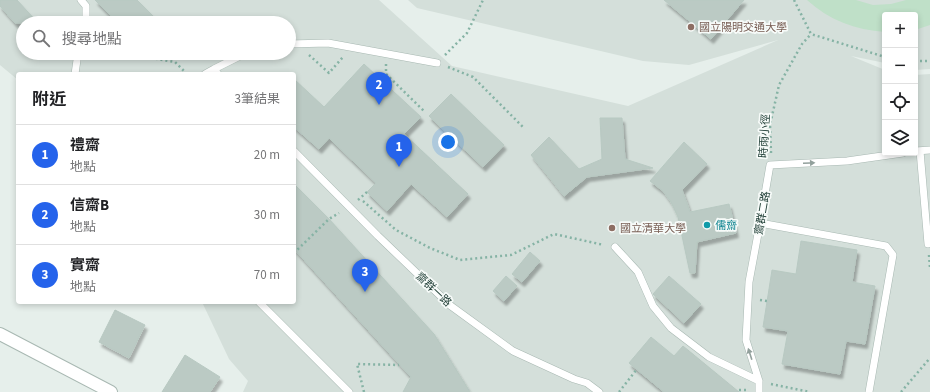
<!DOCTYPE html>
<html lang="zh-TW">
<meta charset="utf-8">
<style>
:root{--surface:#fff;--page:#f2f2f2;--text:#202124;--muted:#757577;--line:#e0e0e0;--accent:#2563eb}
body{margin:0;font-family:"Source Sans 3","Noto Sans TC",sans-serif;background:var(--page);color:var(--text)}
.controls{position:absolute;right:12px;top:12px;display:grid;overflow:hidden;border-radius:4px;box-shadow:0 2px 6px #0003}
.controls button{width:36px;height:36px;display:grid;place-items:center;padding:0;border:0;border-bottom:1px solid var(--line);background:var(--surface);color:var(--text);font:20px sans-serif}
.you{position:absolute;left:448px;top:142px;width:14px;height:14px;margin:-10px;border:3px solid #fff;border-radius:50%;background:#1a73e8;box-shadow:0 0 0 6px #1a73e833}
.badge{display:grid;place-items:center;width:26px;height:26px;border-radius:50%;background:var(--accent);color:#fff;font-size:13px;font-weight:700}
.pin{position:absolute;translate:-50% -33px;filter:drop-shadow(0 1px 2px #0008)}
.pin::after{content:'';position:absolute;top:21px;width:14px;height:12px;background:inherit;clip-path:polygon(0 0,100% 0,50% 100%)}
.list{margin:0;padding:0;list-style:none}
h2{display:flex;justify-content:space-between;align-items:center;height:52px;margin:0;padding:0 16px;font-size:17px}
h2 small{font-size:13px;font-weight:400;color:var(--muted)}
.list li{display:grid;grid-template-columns:26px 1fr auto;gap:12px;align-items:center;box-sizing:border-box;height:60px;padding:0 16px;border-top:1px solid var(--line)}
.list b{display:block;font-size:15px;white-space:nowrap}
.list p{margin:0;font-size:13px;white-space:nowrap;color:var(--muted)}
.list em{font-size:13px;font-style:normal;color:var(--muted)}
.icon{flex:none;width:22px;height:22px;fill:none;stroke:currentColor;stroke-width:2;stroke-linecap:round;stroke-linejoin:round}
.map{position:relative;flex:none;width:930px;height:392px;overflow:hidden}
.search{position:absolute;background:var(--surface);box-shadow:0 2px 6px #0003;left:16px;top:16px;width:280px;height:44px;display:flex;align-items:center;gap:10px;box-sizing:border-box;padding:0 14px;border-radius:22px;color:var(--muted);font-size:15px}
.panel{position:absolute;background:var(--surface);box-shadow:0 2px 6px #0003;left:16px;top:72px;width:280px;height:232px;border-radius:4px}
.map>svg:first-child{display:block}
.built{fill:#d4dfda;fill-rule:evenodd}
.green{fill:#bfe0c8}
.building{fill:#bbcac4;stroke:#b8c9c2;filter:url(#shadow)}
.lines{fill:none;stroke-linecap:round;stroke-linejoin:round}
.service-casing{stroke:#a8b8b2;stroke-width:8}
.minor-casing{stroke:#a8b8b2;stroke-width:14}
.path{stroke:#86b3a5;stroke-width:2.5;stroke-dasharray:2 3;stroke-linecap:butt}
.service{stroke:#fff;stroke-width:7}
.minor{stroke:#fff;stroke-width:12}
.oneway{fill:#92a09c}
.education-dot{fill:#8d6e63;stroke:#f7fbf9;stroke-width:1.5}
.culture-dot{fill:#0f9aa8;stroke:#f7fbf9;stroke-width:1.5}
.labels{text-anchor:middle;stroke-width:3.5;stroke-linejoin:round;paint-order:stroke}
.education-label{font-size:11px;fill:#785e54;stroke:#f7fbf9;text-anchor:start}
.street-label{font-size:11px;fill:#24423a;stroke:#f7fbf9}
.culture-label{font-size:11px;fill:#0d838f;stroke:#f7fbf9;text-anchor:start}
</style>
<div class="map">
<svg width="930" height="392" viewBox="0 0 930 392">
<defs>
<filter id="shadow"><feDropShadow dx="2.5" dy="4.5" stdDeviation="1" flood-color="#0004"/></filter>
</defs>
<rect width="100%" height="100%" fill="#e6efeb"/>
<path class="built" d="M0,0H379L452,66L628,106L778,40L689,65L643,61L417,8L408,0H930V69L915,70V15H885V63L851,56L885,70V153H915V75L930,74V392H243L248,381L229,359L202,302H294V74H18V80L0,65ZM23,23H289V53H23Z"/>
<path class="green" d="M807,0H856L873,5L891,4L906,0H930V25L915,30V15H885V32C855,30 829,20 807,0Z"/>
<path class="building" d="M0,0H17L38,23H15L0,6Z
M95,0H137L160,23H118Z
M664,0H744L711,39Z
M364,64L421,117L404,134L468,194L447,217L411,184L387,211L367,192L376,183L329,138L319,149L294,127V79L324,107Z
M451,94L504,145L483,167L429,116Z
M600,118H622L625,159L653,168L587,177L564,196L531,155L549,137L579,169L602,159Z
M684,142L707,164L682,190L690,212L729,204L736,233L697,242L695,273H690L678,217L671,202L663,191L650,181Z
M294,184L329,219L434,334L470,392H403L411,377L294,249Z
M801,241L857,250L852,282L875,286L865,344L846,341L840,374L782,364L788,331L763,327L772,270L796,274Z
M530,252L540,261L522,282L512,274Z
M506,276L517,286L504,301L493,291Z
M669,276L701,304L684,323L653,294Z
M115,310L145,325L129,358L99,342Z
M651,337L674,356L683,346L739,392H664L629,363Z
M185,355L220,377L210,392H162Z"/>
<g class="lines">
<defs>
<path id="service" d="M81,0L86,6V23
M289,44L328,43L437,63
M214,69L246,53
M75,74L78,53
M205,74L214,69L218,74
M294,151L378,236L451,306L513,351L574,379L587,383L599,392
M916,151L930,150
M920,151L928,244
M760,223L886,246L893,255L869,392
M615,247L638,272L653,306L671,328L709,357L759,381
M259,302L349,392
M759,392V381L746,340L749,282L760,223L770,165L847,161L903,153"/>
<path id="minor" d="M0,334L111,392"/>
</defs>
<use href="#service" class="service-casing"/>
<use href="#minor" class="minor-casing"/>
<path class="path" d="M794,0L811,34L885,57
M121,53L175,62L187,74
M309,55L329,73L343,57
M445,55L467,33L483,0
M915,61H930
M386,64V74L424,111
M448,67L473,77L523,127
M771,153L770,125L779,85L802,44L811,34
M358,200L367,192
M363,201L396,230L430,248L460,260L511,255L554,234L604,245
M294,249L296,251L329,219L339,213
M929,255L930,268
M760,300L767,301
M771,384L810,392
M739,390H748
M364,392L357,364L399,365
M619,392L637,369
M901,392L930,358"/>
<use href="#service" class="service"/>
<use href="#minor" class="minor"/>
</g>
<defs><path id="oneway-solid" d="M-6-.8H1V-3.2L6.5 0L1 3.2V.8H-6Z"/></defs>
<g class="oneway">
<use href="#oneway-solid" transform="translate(809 163) rotate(-3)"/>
<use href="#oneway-solid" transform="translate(750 354) rotate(-108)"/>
</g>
<g class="education-dot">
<circle cx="691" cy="27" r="4"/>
<circle cx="612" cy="228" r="4"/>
</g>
<circle class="culture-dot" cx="707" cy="225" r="4"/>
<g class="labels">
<g class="education-label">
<text x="699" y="31">國立陽明交通大學</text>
<text x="620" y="232">國立清華大學</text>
</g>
<g class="street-label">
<text transform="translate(764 136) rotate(-86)" y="4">時雨小徑</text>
<text transform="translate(762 213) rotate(-80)" y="4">齋群二路</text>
<text transform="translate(434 289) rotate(43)" y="4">齋群一路</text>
</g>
<g class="culture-label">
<text x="715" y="229">儒齋</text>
</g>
</g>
</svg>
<div class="controls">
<button>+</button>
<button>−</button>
<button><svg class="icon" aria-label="locate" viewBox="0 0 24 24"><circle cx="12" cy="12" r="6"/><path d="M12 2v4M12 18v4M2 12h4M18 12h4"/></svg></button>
<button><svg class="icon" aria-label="layers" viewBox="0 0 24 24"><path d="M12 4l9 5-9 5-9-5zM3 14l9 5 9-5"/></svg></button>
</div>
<div class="you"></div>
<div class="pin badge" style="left:399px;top:167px">1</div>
<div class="pin badge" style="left:379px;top:105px">2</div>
<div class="pin badge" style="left:365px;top:292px">3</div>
<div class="search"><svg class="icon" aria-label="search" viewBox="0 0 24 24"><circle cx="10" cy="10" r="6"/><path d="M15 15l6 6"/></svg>搜尋地點</div>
<section class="panel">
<h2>附近<small>3筆結果</small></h2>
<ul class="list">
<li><span class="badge">1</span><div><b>禮齋</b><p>地點</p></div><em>20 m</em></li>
<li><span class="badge">2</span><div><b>信齋B</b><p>地點</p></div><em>30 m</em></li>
<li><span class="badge">3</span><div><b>實齋</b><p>地點</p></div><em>70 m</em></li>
</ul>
</section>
</div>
